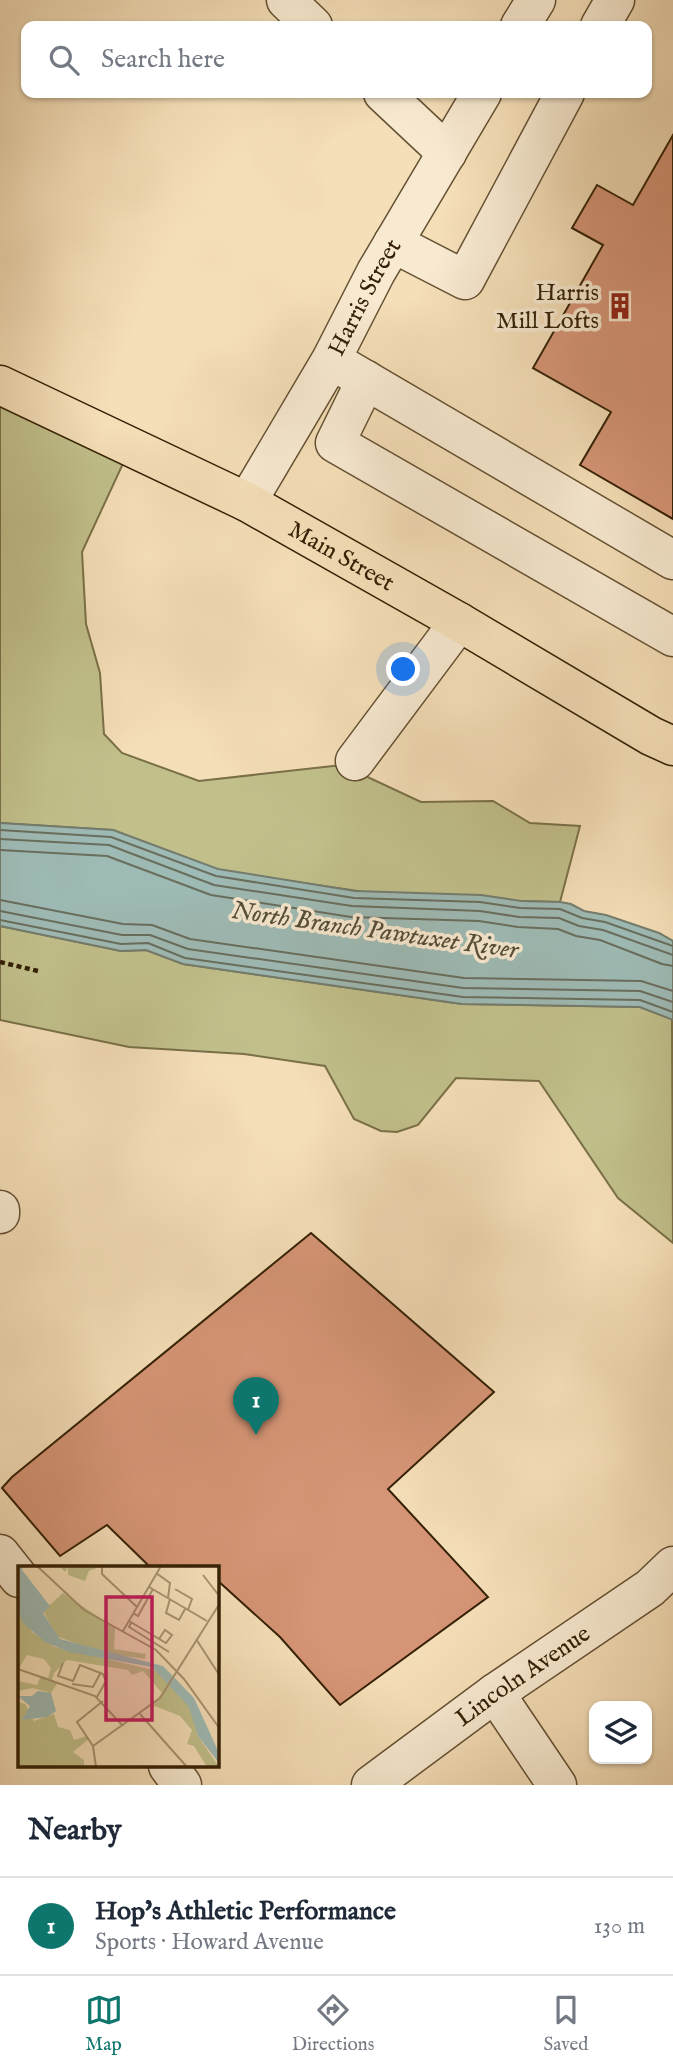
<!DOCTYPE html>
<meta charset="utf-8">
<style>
:root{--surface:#fff;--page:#f6f6f7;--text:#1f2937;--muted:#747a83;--line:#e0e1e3;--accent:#0f766e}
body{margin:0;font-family:"IM FELL English",serif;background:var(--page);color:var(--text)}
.controls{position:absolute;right:21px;bottom:21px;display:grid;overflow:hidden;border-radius:14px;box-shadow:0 2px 5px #0004}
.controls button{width:63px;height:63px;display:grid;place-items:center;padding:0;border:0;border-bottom:2px solid var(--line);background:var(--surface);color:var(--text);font:35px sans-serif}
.you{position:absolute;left:404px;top:670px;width:24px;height:24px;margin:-18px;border:5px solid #fff;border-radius:50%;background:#1a73e8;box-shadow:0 0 0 10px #1a73e833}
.badge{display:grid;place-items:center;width:46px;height:46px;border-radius:50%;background:var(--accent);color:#fff;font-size:23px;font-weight:700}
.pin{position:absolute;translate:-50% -58px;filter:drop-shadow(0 2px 4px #0008)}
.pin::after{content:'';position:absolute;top:37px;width:24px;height:21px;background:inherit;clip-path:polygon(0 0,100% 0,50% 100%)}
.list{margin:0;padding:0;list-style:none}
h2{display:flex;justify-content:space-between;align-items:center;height:91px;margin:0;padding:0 28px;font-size:30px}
h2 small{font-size:23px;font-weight:400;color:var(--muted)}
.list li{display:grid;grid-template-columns:46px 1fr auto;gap:21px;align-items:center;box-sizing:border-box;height:98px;padding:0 28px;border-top:2px solid var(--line)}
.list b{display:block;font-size:26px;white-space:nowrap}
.list p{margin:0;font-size:23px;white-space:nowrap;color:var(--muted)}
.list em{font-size:23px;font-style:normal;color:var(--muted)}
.icon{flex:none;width:38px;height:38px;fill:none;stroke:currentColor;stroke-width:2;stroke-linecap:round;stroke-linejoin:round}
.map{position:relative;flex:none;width:673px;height:1785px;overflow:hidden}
.search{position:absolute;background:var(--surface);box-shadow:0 2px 5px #0004;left:21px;right:21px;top:21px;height:77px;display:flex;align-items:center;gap:18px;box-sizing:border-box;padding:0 24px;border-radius:14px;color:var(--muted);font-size:26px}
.sheet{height:189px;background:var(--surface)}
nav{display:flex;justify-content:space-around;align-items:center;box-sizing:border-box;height:98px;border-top:2px solid var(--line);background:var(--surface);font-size:19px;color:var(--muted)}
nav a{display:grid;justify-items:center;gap:4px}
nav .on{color:var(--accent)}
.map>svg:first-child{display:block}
.green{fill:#c1c08b;stroke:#7a7048;stroke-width:2}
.water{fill:#9ebbb6;stroke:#747d6f;stroke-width:2}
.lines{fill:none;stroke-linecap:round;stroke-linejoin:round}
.shore{stroke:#696e5e;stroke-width:2}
.building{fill:#d69576;stroke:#342005;stroke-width:2}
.minor-casing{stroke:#645032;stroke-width:41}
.major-casing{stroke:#342005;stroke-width:41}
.path{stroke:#342005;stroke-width:4.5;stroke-dasharray:5 3.5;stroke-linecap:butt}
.minor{stroke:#f8ead1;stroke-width:38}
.major{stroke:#f5dfb8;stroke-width:38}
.labels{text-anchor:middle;stroke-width:7;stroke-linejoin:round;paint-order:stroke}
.poi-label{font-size:24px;fill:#342005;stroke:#f8ead1;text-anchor:end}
.street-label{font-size:24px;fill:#342005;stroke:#f8ead1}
.water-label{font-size:26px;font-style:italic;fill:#544e3a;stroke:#f8ead1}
.inset-road{fill:none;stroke:#a89370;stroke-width:2}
.view{fill:#c2185b;fill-opacity:0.15;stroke:#c2185b;stroke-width:3.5}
.inset-edge{fill:none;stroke:#342005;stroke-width:3.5}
</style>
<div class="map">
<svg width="673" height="1785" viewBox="0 0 673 1785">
<rect width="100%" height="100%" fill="#f5dfb8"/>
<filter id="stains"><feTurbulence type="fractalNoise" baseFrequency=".00286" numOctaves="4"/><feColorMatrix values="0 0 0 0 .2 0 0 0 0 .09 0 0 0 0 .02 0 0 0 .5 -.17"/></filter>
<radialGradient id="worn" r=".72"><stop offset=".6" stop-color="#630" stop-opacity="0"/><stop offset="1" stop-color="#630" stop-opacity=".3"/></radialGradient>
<path class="green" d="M0,382L127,455L82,552L86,624L100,673L104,734L122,753L199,781L342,765L421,802L493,801L530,823L580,826L560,902L405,898L221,871L113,830L0,823Z
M0,926L121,951L146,950L183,964L462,1004L640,1007L672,1019L673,1243L618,1198L539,1081L456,1078L418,1125L397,1132L381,1131L354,1119L325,1066L244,1054L129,1047L0,1020Z"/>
<path class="water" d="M0,823L113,830L218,869L355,891L481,895L521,901L560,902L571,904L584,911L606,915L659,933L673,941V1020L640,1007L462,1004L183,964L146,950L121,951L0,926Z"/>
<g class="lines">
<path class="shore" d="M0,830L111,837L216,876L354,898L480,902L520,908L560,909L582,918L605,922L673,946
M0,839L109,845L214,885L352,906L480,911L519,917L559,918L579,926L603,930L673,955
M0,850L107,856L211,895L351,917L479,921L518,927L558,929L576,936L600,940L662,964L673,966
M0,900L123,924L152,925L190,939L464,978L641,981L673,991
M0,911L122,935H150L188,949L463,988L640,991L673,1002
M0,920L121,944L148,943L185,958L463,997L640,1000L673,1012"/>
</g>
<path class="building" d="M673,135V519L580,465L611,412L533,368L603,245L572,228L597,185L633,205Z
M311,1233L494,1392L388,1489L488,1597L340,1705L280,1637L217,1580V1568H151L107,1525L60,1556L2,1488L12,1477Z"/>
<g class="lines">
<defs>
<g id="minor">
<path d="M286,0L313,26"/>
<path d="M520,26L536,0"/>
<path d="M600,26L615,0"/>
<path d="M383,93L447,153"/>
<path d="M393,243L465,280L565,93"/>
<path d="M345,368L673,560"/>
<path d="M366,380L335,443L673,637"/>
<path id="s1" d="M247,502L331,360L376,272L482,93"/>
<path d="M355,761L459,622"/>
<path d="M0,1210V1214"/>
<path d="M0,1554L19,1578"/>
<path d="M495,1693L557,1785"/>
<path d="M168,1766L182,1785"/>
<path id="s2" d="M371,1785L495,1693L650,1588L673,1566"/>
</g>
<g id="major">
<path id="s3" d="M0,385L247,502L459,622L651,736L673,746"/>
</g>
</defs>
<use href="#minor" class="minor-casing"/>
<use href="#major" class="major-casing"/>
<path class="path" d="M0,962L38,971"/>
<use href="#minor" class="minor"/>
<use href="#major" class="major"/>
</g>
<defs>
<symbol id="building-bare" viewBox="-9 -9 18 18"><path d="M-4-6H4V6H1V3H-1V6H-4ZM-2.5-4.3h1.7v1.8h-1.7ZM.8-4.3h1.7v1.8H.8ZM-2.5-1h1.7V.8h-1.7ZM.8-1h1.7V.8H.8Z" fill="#8f2418" stroke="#f8ead1" stroke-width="2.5" paint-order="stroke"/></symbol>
</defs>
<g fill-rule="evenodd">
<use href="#building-bare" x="601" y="287" width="38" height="38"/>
</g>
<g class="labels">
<g class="poi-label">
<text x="599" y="300">Harris<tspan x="599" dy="28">Mill Lofts</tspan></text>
</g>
<g class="street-label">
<text dy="8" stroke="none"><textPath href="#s1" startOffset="236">Harris Street</textPath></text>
<text dy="8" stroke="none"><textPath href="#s3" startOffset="382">Main Street</textPath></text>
<text dy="8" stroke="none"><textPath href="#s2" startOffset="187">Lincoln Avenue</textPath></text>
</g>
<g class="water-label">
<text transform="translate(375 929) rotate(8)" y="9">North Branch Pawtuxet River</text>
</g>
</g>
<g transform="translate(18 1566)">
<rect width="201" height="201" fill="#f5dfb8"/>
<path d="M41,0H81V1L71,5L67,15L50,9V1L47,6ZM45,27L97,62L96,83L128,88L127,93L87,87L40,71L25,45ZM0,37L14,66L37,81L140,105L170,135L180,170L201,201H189L176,180L169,178L174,164L162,150L134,139L144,127L125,105L114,109L110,104L49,94L36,107L34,114L40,116L33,127L15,122L0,125V115L19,119L23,110L30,112L33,102L26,93L9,89L0,104ZM0,136L7,138L16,155L36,148L40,161L52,164L56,174L69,170L71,173L55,186L66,194V201H0Z" fill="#c1c08b"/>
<path d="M0,0H5L4,4L32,40L25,47L42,73L145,100L176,132L201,187V197L180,170L171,141L134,101L51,86L27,76L5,57L0,44ZM20,125L33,127L38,145L29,151L4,154L12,140L0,130H14Z" fill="#9ebbb6"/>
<path class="inset-road" d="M19,0L66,44L138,84L166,113L202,163M84,0V8L119,41M138,7L152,17L150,32M185,9L202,31M131,21L189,55M157,23L174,33L170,44M152,33L148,47L161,54L167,43M115,47L120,50L135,23M111,55L148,77L154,69L147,64L141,73M113,57L111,61L151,86M105,65L143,0M178,73L202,110M45,97L40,110L55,115L62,99L85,108L88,115L79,131M0,103L77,130L105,160M54,118L75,121L83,106M122,148L169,201M75,180L142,132L202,37M78,201L75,180L59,156L85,135"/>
<path class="view" d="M88,31H134V154H88Z"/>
<rect width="201" height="201" class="inset-edge"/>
</g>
<rect width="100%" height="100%" filter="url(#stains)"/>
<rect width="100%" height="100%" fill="url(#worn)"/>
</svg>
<div class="controls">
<button><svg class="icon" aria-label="layers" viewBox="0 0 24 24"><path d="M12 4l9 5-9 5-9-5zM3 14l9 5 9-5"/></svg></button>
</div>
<div class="you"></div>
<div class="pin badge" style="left:256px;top:1435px">1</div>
<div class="search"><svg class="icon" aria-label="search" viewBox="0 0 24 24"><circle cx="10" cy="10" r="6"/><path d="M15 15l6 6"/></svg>Search here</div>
</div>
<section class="sheet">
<h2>Nearby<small></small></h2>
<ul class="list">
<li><span class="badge">1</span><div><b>Hop's Athletic Performance</b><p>Sports · Howard Avenue</p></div><em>130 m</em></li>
</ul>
</section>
<nav>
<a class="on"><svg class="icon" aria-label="map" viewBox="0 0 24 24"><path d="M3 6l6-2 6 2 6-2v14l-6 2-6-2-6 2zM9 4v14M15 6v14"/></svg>Map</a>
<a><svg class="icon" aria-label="directions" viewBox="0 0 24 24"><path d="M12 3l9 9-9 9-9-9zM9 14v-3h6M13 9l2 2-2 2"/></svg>Directions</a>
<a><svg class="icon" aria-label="saved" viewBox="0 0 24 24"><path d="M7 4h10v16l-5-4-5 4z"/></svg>Saved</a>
</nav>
